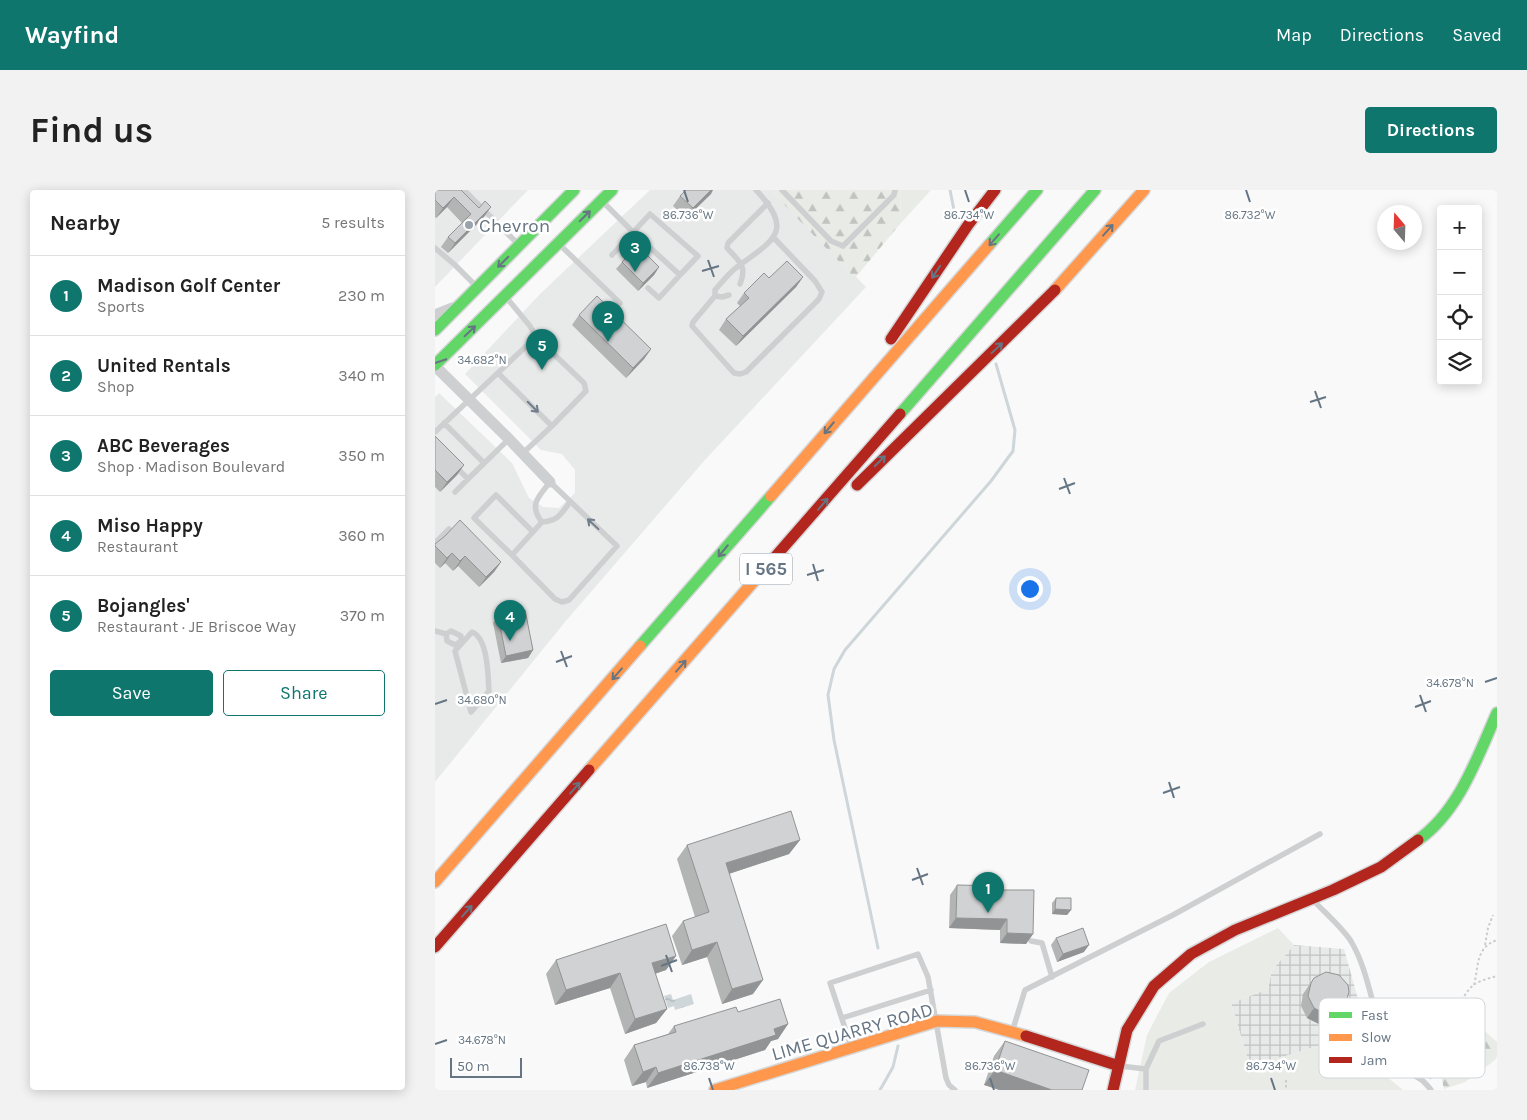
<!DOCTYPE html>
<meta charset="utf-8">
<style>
:root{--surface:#fff;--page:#f2f2f2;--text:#222;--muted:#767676;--line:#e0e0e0;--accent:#0f766e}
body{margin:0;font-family:Karla,sans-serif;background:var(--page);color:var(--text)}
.controls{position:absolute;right:15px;top:15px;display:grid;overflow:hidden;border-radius:5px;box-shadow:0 2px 12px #0003}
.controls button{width:45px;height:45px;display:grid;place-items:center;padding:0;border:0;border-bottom:1px solid var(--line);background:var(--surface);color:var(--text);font:25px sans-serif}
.compass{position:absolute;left:942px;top:15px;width:45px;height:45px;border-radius:50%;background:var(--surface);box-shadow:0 2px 12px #0003;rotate:341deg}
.scale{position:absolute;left:15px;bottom:12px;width:72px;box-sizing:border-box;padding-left:5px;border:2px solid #657583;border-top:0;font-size:14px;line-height:18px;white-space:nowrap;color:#657583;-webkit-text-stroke:4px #fff;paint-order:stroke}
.you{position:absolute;left:594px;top:398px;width:18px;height:18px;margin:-12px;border:4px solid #fff;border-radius:50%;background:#1a73e8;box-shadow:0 0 0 8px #1a73e833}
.badge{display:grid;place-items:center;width:32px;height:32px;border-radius:50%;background:var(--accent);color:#fff;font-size:16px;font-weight:700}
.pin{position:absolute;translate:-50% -41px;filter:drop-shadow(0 1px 2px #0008)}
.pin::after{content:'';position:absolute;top:26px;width:18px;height:15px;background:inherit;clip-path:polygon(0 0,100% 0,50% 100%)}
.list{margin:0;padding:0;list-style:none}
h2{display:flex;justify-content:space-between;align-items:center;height:65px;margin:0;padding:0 20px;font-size:21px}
h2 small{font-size:16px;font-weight:400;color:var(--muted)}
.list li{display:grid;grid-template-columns:32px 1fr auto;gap:15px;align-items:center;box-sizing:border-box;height:80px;padding:0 20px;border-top:1px solid var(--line)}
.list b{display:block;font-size:19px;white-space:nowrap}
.list p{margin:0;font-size:16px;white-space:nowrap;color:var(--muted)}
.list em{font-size:16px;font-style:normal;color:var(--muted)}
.actions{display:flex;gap:10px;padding:15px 20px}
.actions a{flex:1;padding:11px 0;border:1px solid var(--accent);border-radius:5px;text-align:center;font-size:18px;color:var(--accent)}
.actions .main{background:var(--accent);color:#fff}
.icon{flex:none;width:28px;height:28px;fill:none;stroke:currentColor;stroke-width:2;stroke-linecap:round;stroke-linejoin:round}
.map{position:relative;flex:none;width:1062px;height:900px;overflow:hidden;border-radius:5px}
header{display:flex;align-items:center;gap:30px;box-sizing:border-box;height:70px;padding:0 25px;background:var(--accent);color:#fff}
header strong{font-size:24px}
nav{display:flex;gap:28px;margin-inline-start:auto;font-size:18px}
.intro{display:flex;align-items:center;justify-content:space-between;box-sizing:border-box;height:120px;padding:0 30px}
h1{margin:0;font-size:35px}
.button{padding:12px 22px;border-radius:5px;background:var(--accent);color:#fff;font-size:18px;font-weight:700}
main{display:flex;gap:30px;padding:0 30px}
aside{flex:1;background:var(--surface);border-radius:5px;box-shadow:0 2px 12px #0003}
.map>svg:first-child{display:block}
.built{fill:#e8e9e9}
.industrial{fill:url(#industrial-grid)}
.grass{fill:#e8ebe6}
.forest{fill:url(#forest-firs)}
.water{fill:url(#water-ripples)}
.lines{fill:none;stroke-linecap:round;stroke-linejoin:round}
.stream{stroke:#ced6da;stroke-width:3}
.fast-casing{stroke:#d6d7d8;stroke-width:14}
.slow-casing{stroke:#d6d7d8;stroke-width:14}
.jam-casing{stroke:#d6d7d8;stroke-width:14}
.path{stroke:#cbcccd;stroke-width:2;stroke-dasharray:2.5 2.5;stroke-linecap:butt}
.lane{stroke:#cecfd0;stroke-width:5.5}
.street{stroke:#cecfd0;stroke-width:11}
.fast{stroke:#63d668;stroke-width:11}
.slow{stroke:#ff974d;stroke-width:11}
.jam{stroke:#b3261e;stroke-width:11}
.wall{fill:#b3b5b5}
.shaded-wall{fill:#929394}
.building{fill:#d0d2d3;stroke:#929394}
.oneway{stroke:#657583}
.oneway2{stroke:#707e8b}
.ticks{fill:none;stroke:#657583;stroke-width:2}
.poi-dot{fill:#99a3ac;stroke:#fff;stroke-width:2}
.labels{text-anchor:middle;stroke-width:5;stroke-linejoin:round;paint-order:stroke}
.shield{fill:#fff;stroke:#939ea8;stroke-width:1}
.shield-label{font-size:18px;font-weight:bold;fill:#657583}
.poi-label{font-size:19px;fill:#657583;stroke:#fff;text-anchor:start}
.street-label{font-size:19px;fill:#657583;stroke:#fff}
.key{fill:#fff;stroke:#d1d6da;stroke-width:1}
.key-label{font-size:14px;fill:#657583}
.ticks-label{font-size:12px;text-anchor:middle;fill:#657583;stroke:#fff;stroke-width:5;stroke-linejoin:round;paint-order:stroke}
</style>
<header>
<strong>Wayfind</strong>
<nav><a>Map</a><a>Directions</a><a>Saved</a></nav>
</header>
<div class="intro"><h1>Find us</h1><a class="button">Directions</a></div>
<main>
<aside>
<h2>Nearby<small>5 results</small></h2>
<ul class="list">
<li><span class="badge">1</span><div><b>Madison Golf Center</b><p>Sports</p></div><em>230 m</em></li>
<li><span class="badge">2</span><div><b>United Rentals</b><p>Shop</p></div><em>340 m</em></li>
<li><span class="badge">3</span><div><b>ABC Beverages</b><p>Shop · Madison Boulevard</p></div><em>350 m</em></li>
<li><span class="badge">4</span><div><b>Miso Happy</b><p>Restaurant</p></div><em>360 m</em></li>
<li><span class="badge">5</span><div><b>Bojangles'</b><p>Restaurant · JE Briscoe Way</p></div><em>370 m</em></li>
</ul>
<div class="actions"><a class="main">Save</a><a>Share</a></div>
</aside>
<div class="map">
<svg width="1062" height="900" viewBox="0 0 1062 900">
<defs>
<pattern id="industrial-grid" width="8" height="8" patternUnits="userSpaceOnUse" patternTransform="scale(1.25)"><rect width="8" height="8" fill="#e8e9e9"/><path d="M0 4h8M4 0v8" fill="none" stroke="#c0c1c2"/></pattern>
<pattern id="forest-firs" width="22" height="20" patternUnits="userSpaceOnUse" patternTransform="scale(1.25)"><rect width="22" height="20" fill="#e8ebe6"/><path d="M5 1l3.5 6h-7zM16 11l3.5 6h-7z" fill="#c0c3c0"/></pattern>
<pattern id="water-ripples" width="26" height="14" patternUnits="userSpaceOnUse" patternTransform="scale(1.25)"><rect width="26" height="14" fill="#ced6da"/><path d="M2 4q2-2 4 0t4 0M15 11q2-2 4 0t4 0" fill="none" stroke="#abb2b6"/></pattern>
</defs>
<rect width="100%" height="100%" fill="#f9f9f9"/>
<path class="built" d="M0,0H93L0,97Z
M215,0H335L431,97L269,271L130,432L0,592V207L4,203L77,273L94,308L108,317L124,318L140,303V280L127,264L106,260L30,184L105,104Z"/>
<path class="industrial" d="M859,755L909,759L932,841L815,877L796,813L833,799L837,780Z"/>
<path class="grass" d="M465,0H496L466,33Z
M843,738L859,755L837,780L833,799L796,813L815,877L932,841L946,882L968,900H700L712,845L734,803L774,772Z"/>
<path class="forest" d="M335,0H465L466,33L420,88Z
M1031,812L1037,817L1042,837L1052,843L1062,852V866L1060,870L1030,892L1009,899L1006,886L1014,868Z"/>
<path class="water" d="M236,804L238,810L256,804L259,814L240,820L239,816L233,818L229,806Z"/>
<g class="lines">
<path class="stream" d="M515,0L520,25
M443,758L399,550L393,505L399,479L410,460L556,291L578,261L580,240L561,174
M445,900L458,877L463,856"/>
<defs>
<path id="fast" d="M554,55L602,0
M0,140L139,0
M0,175L177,0
M465,224L660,0
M205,456L336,306
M983,650C1024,621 1042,568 1062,523"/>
<path id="slow" d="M620,100L709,0
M336,306L554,55
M154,580L340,367
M0,692L205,456
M280,900L502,831L540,832L591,846"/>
<path id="jam" d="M456,149L533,35L560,0
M422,295L620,100
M340,367L465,224
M0,757L154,580
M591,846L681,875
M678,900L692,840L719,796L756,764L800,740L898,700L946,677L983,650"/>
</defs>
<use href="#fast" class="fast-casing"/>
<use href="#slow" class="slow-casing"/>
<use href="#jam" class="jam-casing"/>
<path class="path" d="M1050,755L1053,738L1058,725
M1039,795C1044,776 1040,758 1062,750
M995,889C1007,867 1021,806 1040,794C1046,790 1055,788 1062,786
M851,890V900"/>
<path class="lane" d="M29,0L83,54
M321,0C360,41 339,50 302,77C294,83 287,92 280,100V106L258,132L257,136L299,183L305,184L311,182L384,109L387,102L380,91L339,48
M347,0L396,51L408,56L459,5L460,0
M168,12L197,41L245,85L263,66L215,24L177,65
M125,55L185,113
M0,58L20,75L41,96
M305,94C313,76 303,70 292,58L293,53L333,13
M213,98L224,108L245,85
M280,106L287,107L294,105
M71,107L95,136L101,147
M9,233L49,273
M0,242L101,147L149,193L151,201L117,236L63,183
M88,263L117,236
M20,276L33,289L74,249
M20,302L33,289
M107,332L77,365L120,409L127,412L134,410L182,356L115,292C104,306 93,315 107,332C123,331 126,324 135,312
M0,353L14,339
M77,365L39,328L61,305L98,342
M0,441L11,444L16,441L26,446V451L28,452L20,461L36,522L54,501C53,486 53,448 37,442L28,452
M11,444L12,451L20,455L26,451
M878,710C889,722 910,740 917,753C938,790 937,835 961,871C968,882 979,884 988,891C991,894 994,897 996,900
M596,751L607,753L617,787
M407,828L496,800
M578,839L590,800L738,725L885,644
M416,856L395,793L483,764L493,787L511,888L514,895L520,900
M685,876L711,879L724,851L768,834
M711,879V900"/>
<path class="street" d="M0,125L17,118
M0,176L74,249L115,292"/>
<use href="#fast" class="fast"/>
<use href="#slow" class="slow"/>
<use href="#jam" class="jam"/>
</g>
<path class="wall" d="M0,0L27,1L49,27L13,63L6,57L13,47L27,33L12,17L1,28L0,27Z
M276,4L251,28L238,16L245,6Z
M187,72L224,77L219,85L203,101L181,79Z
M368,87L361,97L301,156L284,140L291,129L305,116L302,113L309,103L334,88Z
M144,125L216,159L209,169L191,188L137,135Z
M0,246L29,275L22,285L5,302L0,297Z
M0,354L66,372L59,382L44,397L23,376L18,381L10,373L5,378L0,373Z
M63,426L98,460L93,468L66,473L58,433Z
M365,650L354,664L294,684L318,804L287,814L272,767L247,775L237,746L248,731L260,727L242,669L252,655Z
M522,695L568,700L598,744L591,754L565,753V740L514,738L515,705Z
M621,708L636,720L632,725L617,724V713Z
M621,748L649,762L622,772L616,755Z
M241,766L231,780L220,784L232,819L221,833L190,844L175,798L120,815L111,784L121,770Z
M879,788L910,815L903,825L898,830L884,834L872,828L866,816L868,804Z
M303,822L353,834L343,849L336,851L330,860L212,898L211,892L197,896L189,870L199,855L233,844L239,836Z
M570,851L647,900L549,895L559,866Z"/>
<path class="shaded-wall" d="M276,0H278L276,4L251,28L258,18Z
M19,7L12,17L1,28L8,18Z
M56,17L49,27L13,63L20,53Z
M224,77L219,85L203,101L208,93Z
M368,87L361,97L301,156L308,146Z
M216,159L209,169L191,188L198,178Z
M29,275L22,285L5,302L12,292Z
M17,363L10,373L5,378L12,368Z
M30,366L23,376L18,381L25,371Z
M66,372L59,382L44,397L51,387Z
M98,460L93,468L66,473L71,466Z
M365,650L354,664L281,688L291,673Z
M620,719L636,720L632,725L617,724Z
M521,728L572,729L565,740L514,738Z
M572,743L598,744L591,754L565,753Z
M282,752L272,767L247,775L257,760Z
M654,755L649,762L622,772L628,764Z
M241,766L231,780L207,788L217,773Z
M185,783L175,798L120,815L131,800Z
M328,790L318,804L287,814L297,799Z
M910,815L903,825L898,830L884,834L872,828L879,818Z
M232,819L221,833L190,844L200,829Z
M353,834L343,849L336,851L330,860L212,898L223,883L339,839Z
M221,877L211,892L197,896L208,882Z
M560,880L617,900H564L549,895Z"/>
<path class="building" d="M0,0H26L44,18L50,11L56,17L20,53L13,47L36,24L19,7L8,18L0,10Z
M251,0H276L258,18L245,6Z
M203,56L224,77L208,93L187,72Z
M352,71L368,87L308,146L291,129L314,108L309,103L329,83L334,88Z
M162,106L216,159L198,178L144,125Z
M0,246L29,275L12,292L0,280Z
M25,330L66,372L51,387L30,366L25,371L17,363L12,368L0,356V354L10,346Z
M90,420L98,460L71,466L63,426Z
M356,621L365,650L291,673L328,790L297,799L282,752L257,760L248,731L274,722L252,655Z
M522,695L568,696V700H599L598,744L572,743V729L521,728Z
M621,708H636V720L620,719Z
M231,734L241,766L217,773L232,819L200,829L185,783L131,800L121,770Z
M648,738L654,755L628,764L621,748Z
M891,782L904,785L913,795L914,802L910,815L905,820L891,824L879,818L873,806L876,793L879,788Z
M345,809L353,834L339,839L341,845L223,883L221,877L208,882L199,855L241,842L239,836L301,817L303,822Z
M570,851L654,880L647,900H617L560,880Z"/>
<defs><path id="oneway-shaft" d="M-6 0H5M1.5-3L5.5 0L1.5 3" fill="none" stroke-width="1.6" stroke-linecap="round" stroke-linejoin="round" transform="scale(1.25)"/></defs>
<g class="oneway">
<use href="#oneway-shaft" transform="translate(150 26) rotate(-45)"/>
<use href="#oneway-shaft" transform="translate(673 40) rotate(-48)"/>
<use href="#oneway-shaft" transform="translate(559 50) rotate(131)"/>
<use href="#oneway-shaft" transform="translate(68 72) rotate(135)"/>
<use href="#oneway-shaft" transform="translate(501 82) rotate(124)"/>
<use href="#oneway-shaft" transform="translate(35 141) rotate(-44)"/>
<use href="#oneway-shaft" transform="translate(562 158) rotate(-43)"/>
<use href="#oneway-shaft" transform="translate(394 238) rotate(130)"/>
<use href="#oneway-shaft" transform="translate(445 271) rotate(-45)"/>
<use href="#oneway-shaft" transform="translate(388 314) rotate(-49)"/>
<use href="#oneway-shaft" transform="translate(288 361) rotate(130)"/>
<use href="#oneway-shaft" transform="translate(246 476) rotate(-49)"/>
<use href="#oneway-shaft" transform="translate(182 484) rotate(131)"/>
<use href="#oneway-shaft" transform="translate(140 598) rotate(-49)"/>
<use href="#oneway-shaft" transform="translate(32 721) rotate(-48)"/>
</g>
<g class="oneway2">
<use href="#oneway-shaft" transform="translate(98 217) rotate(45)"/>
<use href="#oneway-shaft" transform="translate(158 334) rotate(-137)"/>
</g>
<path class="ticks" d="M249,0L253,12M530,0L534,12M811,0L815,12M273,70L279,87M267,81L284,76M0,173L12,169M880,201L886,218M875,212L891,207M629,288L635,304M624,299L640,293M378,374L383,391M372,385L389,380M126,461L132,477M121,472L137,466M1050,492L1062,488M985,505L991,522M0,514L12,510M980,517L996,511M734,592L739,608M728,603L745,597M482,678L488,695M477,690L493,684M231,765L237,782M226,776L242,770M0,854L12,850M274,888L278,900M555,888L559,900M836,888L840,900"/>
<circle class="poi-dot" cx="34" cy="35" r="5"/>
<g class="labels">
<rect class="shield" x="305" y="363.5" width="52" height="31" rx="4"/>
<g class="shield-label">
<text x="331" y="385">I 565</text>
</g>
<g class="poi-label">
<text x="44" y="42">Chevron</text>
</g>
<g class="street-label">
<text transform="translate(417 841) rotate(-16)" y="7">LIME QUARRY ROAD</text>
</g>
</g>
<rect x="884" y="808" width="166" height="80" rx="8" class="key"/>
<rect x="894" y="822" width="23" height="6" fill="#63d668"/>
<rect x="894" y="844" width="23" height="7" fill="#ff974d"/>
<rect x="894" y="867" width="23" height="6" fill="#b3261e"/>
<g class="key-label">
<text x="926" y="830">Fast</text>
<text x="926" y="852">Slow</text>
<text x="926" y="875">Jam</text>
</g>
<g class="ticks-label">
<text x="253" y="29">86.736°W</text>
<text x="534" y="29">86.734°W</text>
<text x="815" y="29">86.732°W</text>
<text x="47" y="174">34.682°N</text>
<text x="1015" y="497">34.678°N</text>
<text x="47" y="514">34.680°N</text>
<text x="47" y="854">34.678°N</text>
<text x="274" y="880">86.738°W</text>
<text x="555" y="880">86.736°W</text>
<text x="836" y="880">86.734°W</text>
</g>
</svg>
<div class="controls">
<button>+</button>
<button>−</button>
<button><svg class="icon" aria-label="locate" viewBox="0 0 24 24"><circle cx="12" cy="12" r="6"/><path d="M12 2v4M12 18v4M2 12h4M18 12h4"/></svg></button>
<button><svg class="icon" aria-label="layers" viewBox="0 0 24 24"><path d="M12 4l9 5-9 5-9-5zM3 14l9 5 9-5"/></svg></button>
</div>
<svg class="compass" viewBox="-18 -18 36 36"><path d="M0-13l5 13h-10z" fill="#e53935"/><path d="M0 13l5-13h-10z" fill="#767676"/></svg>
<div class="scale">50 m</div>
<div class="you"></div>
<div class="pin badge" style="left:553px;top:723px">1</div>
<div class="pin badge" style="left:173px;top:152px">2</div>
<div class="pin badge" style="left:200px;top:82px">3</div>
<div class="pin badge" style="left:75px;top:451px">4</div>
<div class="pin badge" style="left:107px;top:180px">5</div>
</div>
</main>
